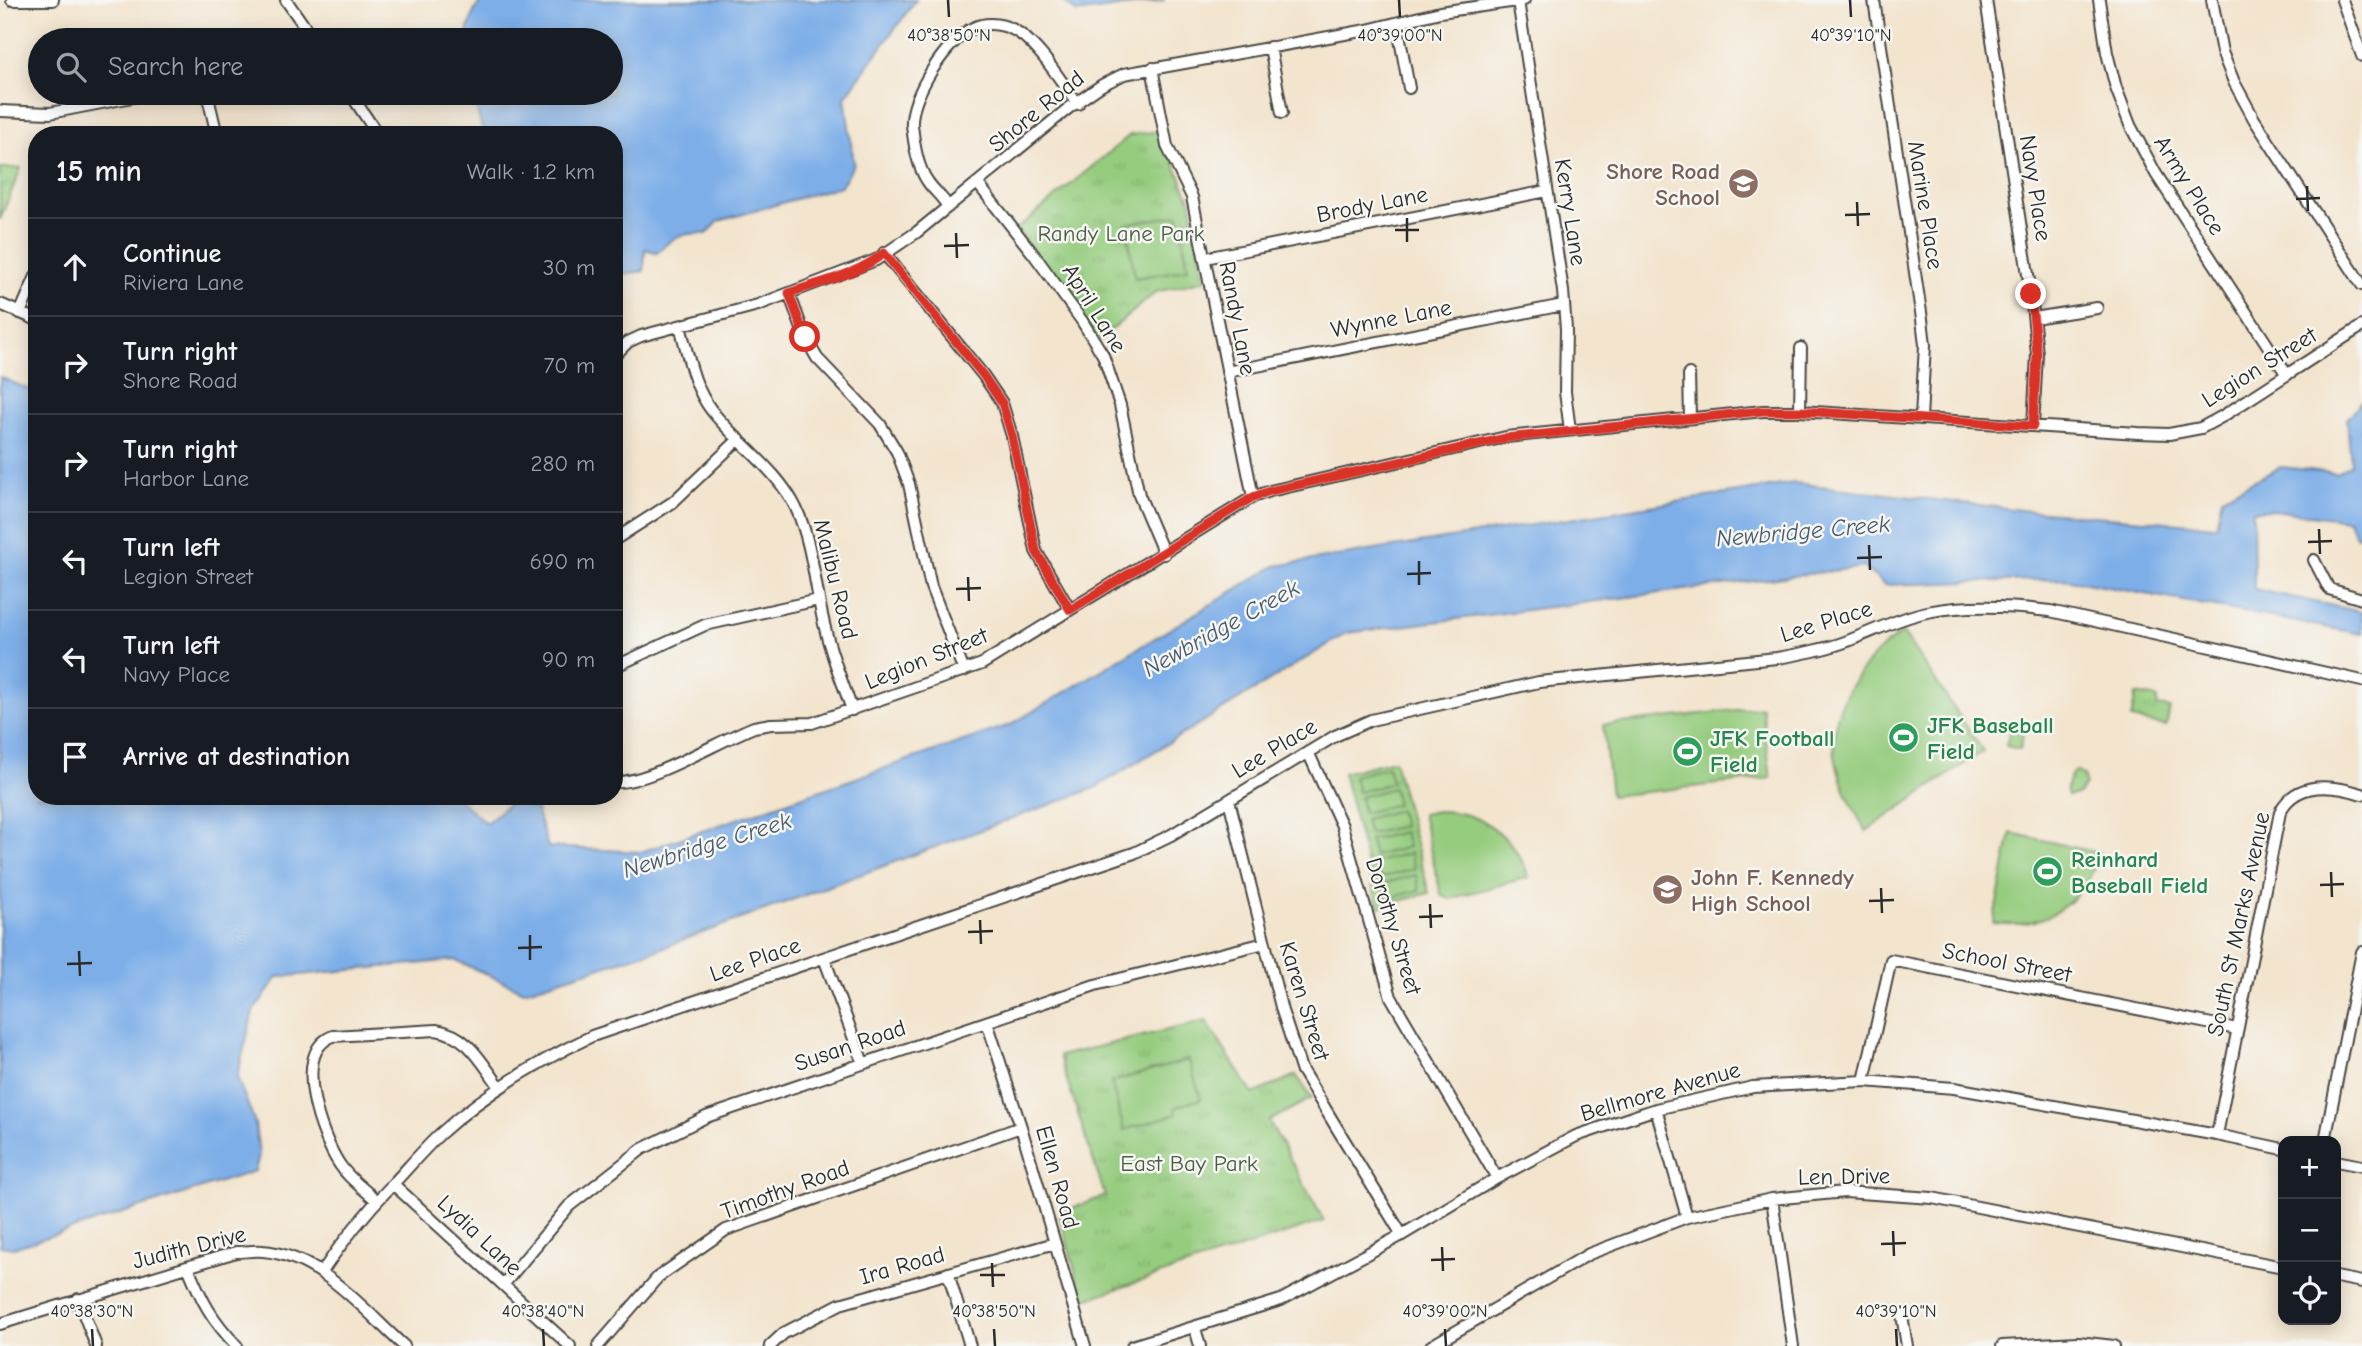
<!DOCTYPE html>
<meta charset="utf-8">
<style>
:root{--surface:#171b24;--page:#20242c;--text:#f1f3f6;--muted:#9ea1a6;--line:#363941}
body{margin:0;font-family:"Comic Neue",sans-serif;background:var(--page);color:var(--text)}
.controls{position:absolute;right:21px;bottom:21px;display:grid;overflow:hidden;border-radius:14px;box-shadow:0 4px 18px #0003}
.controls button{width:63px;height:63px;display:grid;place-items:center;padding:0;border:0;border-bottom:2px solid var(--line);background:var(--surface);color:var(--text);font:35px sans-serif}
.stop{position:absolute;width:21px;height:21px;margin:-16px;border:5px solid #d93025;border-radius:50%;background:#fff}
.stop.end{background:#d93025;border-color:#fff;box-shadow:0 2px 7px #0008}
.list{margin:0;padding:0;list-style:none}
h2{display:flex;justify-content:space-between;align-items:center;height:91px;margin:0;padding:0 28px;font-size:30px}
h2 small{font-size:23px;font-weight:400;color:var(--muted)}
.list li{display:grid;grid-template-columns:46px 1fr auto;gap:21px;align-items:center;box-sizing:border-box;height:98px;padding:0 28px;border-top:2px solid var(--line)}
.list b{display:block;font-size:26px;white-space:nowrap}
.list p{margin:0;font-size:23px;white-space:nowrap;color:var(--muted)}
.list em{font-size:23px;font-style:normal;color:var(--muted)}
.icon{flex:none;width:38px;height:38px;fill:none;stroke:currentColor;stroke-width:2;stroke-linecap:round;stroke-linejoin:round}
.map{position:relative;flex:none;width:2362px;height:1346px;overflow:hidden}
.search{position:absolute;background:var(--surface);box-shadow:0 4px 18px #0003;left:28px;top:28px;width:595px;height:77px;display:flex;align-items:center;gap:18px;box-sizing:border-box;padding:0 24px;border-radius:38px;color:var(--muted);font-size:26px}
.panel{position:absolute;background:var(--surface);box-shadow:0 4px 18px #0003;left:28px;top:126px;width:595px;height:679px;border-radius:28px}
.map>svg:first-child{display:block}
.park{fill:url(#park-tufts);stroke:#607c54;stroke-width:2}
.garden{fill:#95cc7e;stroke:#607c54;stroke-width:2}
.water{fill:#7daee8;stroke:#546c8a;stroke-width:2}
.lines{fill:none;stroke-linecap:round;stroke-linejoin:round}
.street-casing{stroke:#494743;stroke-width:14}
.street{stroke:#fff;stroke-width:10}
.route{stroke:#d93025;stroke-width:9}
.ticks{fill:none;stroke:#2b2b2b;stroke-width:2.5}
.labels{text-anchor:middle;stroke-width:5;stroke-linejoin:round;paint-order:stroke}
.street-label{font-size:23px;fill:#2b2b2b;stroke:#f6f6f2}
.education-label{font-size:23px;font-weight:bold;fill:#785e54;stroke:#f6f6f2;text-anchor:end}
.park-label{font-size:23px;fill:#4b5b44;stroke:#f6f6f2}
.leisure-label{font-size:23px;font-weight:bold;fill:#27864d;stroke:#f6f6f2;text-anchor:start}
.water-label{font-size:24px;font-style:italic;fill:#48596d;stroke:#f6f6f2}
.ticks-label{font-size:18px;text-anchor:middle;fill:#2b2b2b;stroke:#f6f6f2;stroke-width:5;stroke-linejoin:round;paint-order:stroke}
</style>
<div class="map">
<svg width="2362" height="1346" viewBox="0 0 2362 1346">
<defs>
<pattern id="park-tufts" width="24" height="20" patternUnits="userSpaceOnUse" patternTransform="scale(1.75)"><rect width="24" height="20" fill="#95cc7e"/><path d="M3 7l-1-3M5 7V3M7 7l1-3M15 17l-1-3M17 17v-4M19 17l1-3" fill="none" stroke="#81af6d"/></pattern>
</defs>
<rect width="100%" height="100%" fill="#f6f6f2"/>
<filter id="ink" filterUnits="userSpaceOnUse"><feTurbulence type="fractalNoise" baseFrequency=".0143" numOctaves="2"/><feDisplacementMap in="SourceGraphic" scale="14" xChannelSelector="R" yChannelSelector="G"/><feConvolveMatrix kernelMatrix="1 2 1 2 8 2 1 2 1" color-interpolation-filters="sRGB"/></filter>
<filter id="wash" filterUnits="userSpaceOnUse"><feTurbulence type="fractalNoise" baseFrequency=".00686" numOctaves="4" result="noise"/><feDisplacementMap in="SourceGraphic" scale="28" xChannelSelector="R" yChannelSelector="G"/><feGaussianBlur stdDeviation="1.57" result="paint"/><feColorMatrix in="noise" values="0 0 0 0 0 0 0 0 0 0 0 0 0 0 0 0 0 1.4 0 .05"/><feComposite in="paint" operator="in"/></filter>
<g filter="url(#wash)">
<rect width="100%" height="100%" fill="#f3e4cd"/>
<path class="park" d="M1160,131L1190,199L1205,280L1156,292L1098,341L1017,229L1130,135Z
M0,168H21L0,220Z
M2136,694L2158,698L2157,706L2170,708L2166,726L2131,719Z
M2014,728L2024,730L2020,749L2006,746L2010,730L2014,731Z
M1394,760L1429,893L1378,907L1343,773Z
M2076,771L2084,776L2085,785L2079,794L2068,796C2065,789 2068,775 2076,771Z
M1206,1021L1253,1094L1296,1075L1312,1098L1269,1121L1324,1221L1083,1300L1059,1213L1105,1196L1059,1056Z"/>
<path class="garden" d="M1179,215L1188,269L1135,278L1126,224Z
M1903,633L1983,751L1866,831C1835,777 1817,733 1857,677C1870,659 1883,644 1903,633Z
M1762,707L1771,778L1611,796L1603,725Z
M1388,767L1392,783L1358,792L1354,776Z
M1393,788L1397,804L1363,813L1360,797Z
M1399,810L1403,826L1369,834L1365,819Z
M1437,811C1482,811 1514,836 1529,877L1449,899L1441,894L1422,814Z
M1404,832L1408,847L1374,856L1370,840Z
M2011,833L2099,853C2086,901 2044,931 1993,923Z
M1410,853L1414,869L1380,878L1376,862Z
M1416,875L1419,890L1386,899L1382,884Z
M1189,1060L1201,1099L1175,1107L1176,1114L1124,1130L1111,1082Z"/>
<path class="water" d="M481,0H916L845,97L854,164L841,186L719,221L707,234C684,232 673,236 657,253L645,249L644,271L622,274L620,271L614,274V135H484L476,108L463,99L459,93H611V40H464L474,12Z
M1063,0H1165L1077,13Z
M0,377L37,393V796H455L486,823L513,800L536,810L548,847L641,852L1010,725L1275,566L1794,483L2021,510L2216,526L2222,497L2281,467L2336,473L2351,464L2347,419L2362,401V535L2356,536L2348,520L2273,510L2253,511L2254,589L2362,612V634L2064,579L1885,585L1863,567L1347,633L1095,788L656,950L524,991L455,960L278,977L253,1012L237,1077L255,1123L259,1155L255,1171L13,1248L0,1246Z"/>
</g>
<g filter="url(#ink)">
<g class="lines">
<defs>
<path id="street" d="M12,0H53
M286,0L314,40
M1874,0L1922,319L1925,345L1921,418
M1986,0L2031,294L2037,354L2033,426
M2099,0L2107,53L2116,88L2130,125L2156,174L2287,375
M2212,0L2222,52L2234,82L2254,119L2362,285
M2342,0L2362,56
M1518,1L1563,291L1566,329L1565,392L1570,430
M1397,23L1409,88
M1270,47L1282,113
M1152,68L1167,146L1192,197L1253,497
M207,93L217,135
M350,93L378,135
M0,111L50,113L153,93
M978,184L1035,256L1082,321L1103,355L1120,405L1139,495L1164,554
M948,207C943,197 934,191 928,182C917,167 914,143 912,125C910,97 947,39 973,28C988,21 1006,24 1019,33C1041,48 1061,82 1078,104
M884,253L983,375L1002,403L1012,436L1036,551L1070,610
M1205,258L1547,191
M789,293L805,337L817,358L880,424L897,452L909,484L931,587L964,671
M0,304L37,320
M20,313L37,274
M2034,318L2097,308
M680,326C688,354 693,387 712,411C738,444 777,469 796,508C813,545 815,589 825,628C831,656 843,683 852,710
M614,356L628,342L641,336L758,305L876,260L917,232L1070,107L1102,85L1124,74L1367,30L1440,12L1524,0
M1227,372L1563,305
M1689,374L1690,418
M1800,411L1801,348
M614,540L673,502L739,439
M2314,560L2329,589L2362,599
M614,667L705,625L818,600
M1308,752L1342,826L1391,997L1497,1178
M614,782C649,784 718,741 754,727L771,724L812,723L982,664L1253,497L1270,491L1506,437L1763,411H1800L2138,433L2169,434L2201,428L2223,416L2362,326
M1229,800L1282,1011L1301,1069L1402,1235
M824,958L863,1063
M987,1022L1021,1127L1085,1346
M1864,1081L1891,960L2237,1029
M1656,1109L1687,1217
M2217,1135L2280,812C2296,780 2333,785 2362,794
M2325,1141L2362,952
M2336,1161L2362,1166
M393,1184L570,1346
M1772,1199L1793,1346
M376,1200C364,1189 349,1179 340,1165C322,1139 290,1052 333,1036L436,1030C469,1035 481,1062 500,1087
M188,1267C202,1301 211,1319 237,1346
M322,1272C343,1240 366,1212 392,1185C408,1168 423,1150 440,1134C485,1093 537,1062 592,1036L1134,853L1171,835L1335,736L1371,720L1539,682L1777,658C1800,654 1823,650 1845,642C1872,632 1898,618 1927,612C1968,604 2009,606 2050,611L2362,681
M948,1273L970,1346
M2336,1277L2362,1282
M503,1285L569,1206L642,1149L706,1117L1095,985L1265,943
M78,1299L96,1346
M1902,1315L1907,1346
M0,1324L236,1252C244,1252 254,1250 263,1251C321,1256 363,1309 404,1346
M1195,1328L1200,1346
M598,1346L658,1277L726,1230L1021,1127
M770,1346L784,1333L840,1304L1055,1243
M1132,1346L1281,1300L1402,1235L1497,1178L1576,1136L1656,1109L1753,1087L1864,1081L1954,1088L2217,1135L2283,1149
M1431,1346L1589,1254L1687,1217L1772,1199L1845,1192L1932,1198L2283,1267
M2002,1346L2078,1342L2114,1346"/>
</defs>
<use href="#street" class="street-casing"/>
<use href="#street" class="street"/>
</g>
</g>
<g class="lines" filter="url(#ink)">
<path class="route" d="M805,337L789,293C820,282 859,274 884,253L983,375L1002,403L1012,436L1036,551L1070,610L1253,497L1270,491L1506,438L1762,411H1800L2033,426L2037,354L2031,294"/>
</g>
<path class="ticks" d="M948,0L949,17M1399,0L1400,17M1850,0L1851,17M2307,186L2308,211M2296,199L2320,198M1857,202L1858,226M1845,215L1870,214M1407,218V242M1395,230H1419M956,233L957,258M944,246L969,245M2319,529L2320,554M2308,542L2332,541M1869,545L1870,570M1857,558L1882,557M1419,561V585M1407,574L1431,573M968,577L969,601M956,589L981,588M2331,872L2332,897M2320,885L2344,884M1881,888L1882,913M1869,901L1894,900M1430,904L1431,928M1419,917L1443,916M980,920L981,944M968,932L993,931M530,935V960M518,948L542,947M79,951L80,976M67,964L92,963M1893,1231L1894,1256M1881,1244L1906,1243M1442,1247L1443,1271M1431,1260L1455,1259M992,1263L993,1287M980,1275H1005M92,1329L93,1346M543,1329L544,1346M994,1329L995,1346M1445,1329L1446,1346M1896,1329L1897,1346"/>
<defs>
<symbol id="school-disc" viewBox="-11 -11 22 22"><circle r="9.5" fill="#8d6e63" stroke="#f6f6f2"/><path d="M0-5L7-2L0 1L-7-2ZM-4 1L0 2.5L4 1V4Q0 6-4 4Z" fill="#fff"/></symbol>
<symbol id="stadium-disc" viewBox="-11 -11 22 22"><circle r="9.5" fill="#2e9e5b" stroke="#f6f6f2"/><path d="M0-5a6.5 5 0 1 0 0 10a6.5 5 0 1 0 0-10ZM-3.5-1.8h7v3.6h-7Z" fill="#fff"/></symbol>
</defs>
<g fill-rule="evenodd">
<use href="#school-disc" x="1726" y="166" width="35" height="35"/>
<use href="#stadium-disc" x="1886" y="720" width="35" height="35"/>
<use href="#stadium-disc" x="1670" y="734" width="35" height="35"/>
<use href="#stadium-disc" x="2030" y="854" width="35" height="35"/>
<use href="#school-disc" x="1650" y="872" width="35" height="35"/>
</g>
<g class="labels">
<g class="street-label">
<text transform="translate(1036 111) rotate(-39)" y="8">Shore Road</text>
<text transform="translate(2190 185) rotate(58)" y="8">Army Place</text>
<text transform="translate(2036 188) rotate(81)" y="8">Navy Place</text>
<text transform="translate(1372 204) rotate(-11)" y="8">Brody Lane</text>
<text transform="translate(1926 205) rotate(81)" y="8">Marine Place</text>
<text transform="translate(1571 212) rotate(81)" y="8">Kerry Lane</text>
<text transform="translate(1095 308) rotate(58)" y="8">April Lane</text>
<text transform="translate(1238 318) rotate(79)" y="8">Randy Lane</text>
<text transform="translate(1391 318) rotate(-11)" y="8">Wynne Lane</text>
<text transform="translate(2259 367) rotate(-32)" y="8">Legion Street</text>
<text transform="translate(836 579) rotate(76)" y="8">Malibu Road</text>
<text transform="translate(1826 621) rotate(-17)" y="8">Lee Place</text>
<text transform="translate(926 658) rotate(-22)" y="8">Legion Street</text>
<text transform="translate(1274 748) rotate(-31)" y="8">Lee Place</text>
<text transform="translate(2238 924) rotate(-78)" y="8">South St Marks Avenue</text>
<text transform="translate(1394 926) rotate(73)" y="8">Dorothy Street</text>
<text transform="translate(755 959) rotate(-19)" y="8">Lee Place</text>
<text transform="translate(2007 962) rotate(11)" y="8">School Street</text>
<text transform="translate(1305 1001) rotate(73)" y="8">Karen Street</text>
<text transform="translate(850 1045) rotate(-19)" y="8">Susan Road</text>
<text transform="translate(1660 1091) rotate(-16)" y="8">Bellmore Avenue</text>
<text transform="translate(1844 1176) rotate(-1)" y="8">Len Drive</text>
<text transform="translate(1058 1177) rotate(74)" y="8">Ellen Road</text>
<text transform="translate(785 1189) rotate(-20)" y="8">Timothy Road</text>
<text transform="translate(480 1235) rotate(43)" y="8">Lydia Lane</text>
<text transform="translate(189 1247) rotate(-14)" y="8">Judith Drive</text>
<text transform="translate(902 1265) rotate(-16)" y="8">Ira Road</text>
</g>
<g class="education-label">
<text x="1720" y="179">Shore Road<tspan x="1720" dy="26">School</tspan></text>
<text x="1691" y="885" text-anchor="start">John F. Kennedy<tspan x="1691" dy="26">High School</tspan></text>
</g>
<g class="park-label">
<text x="1121" y="241">Randy Lane Park</text>
<text x="1189" y="1171">East Bay Park</text>
</g>
<g class="leisure-label">
<text x="1927" y="733">JFK Baseball<tspan x="1927" dy="26">Field</tspan></text>
<text x="1710" y="746">JFK Football<tspan x="1710" dy="26">Field</tspan></text>
<text x="2071" y="867">Reinhard<tspan x="2071" dy="26">Baseball Field</tspan></text>
</g>
<g class="water-label">
<text transform="translate(1803 531) rotate(-5)" y="8">Newbridge Creek</text>
<text transform="translate(1221 628) rotate(-29)" y="8">Newbridge Creek</text>
<text transform="translate(707 845) rotate(-17)" y="8">Newbridge Creek</text>
</g>
</g>
<g class="ticks-label">
<text x="949" y="41">40°38'50"N</text>
<text x="1400" y="41">40°39'00"N</text>
<text x="1851" y="41">40°39'10"N</text>
<text x="92" y="1317">40°38'30"N</text>
<text x="543" y="1317">40°38'40"N</text>
<text x="994" y="1317">40°38'50"N</text>
<text x="1445" y="1317">40°39'00"N</text>
<text x="1896" y="1317">40°39'10"N</text>
</g>
</svg>
<div class="controls">
<button>+</button>
<button>−</button>
<button><svg class="icon" aria-label="locate" viewBox="0 0 24 24"><circle cx="12" cy="12" r="6"/><path d="M12 2v4M12 18v4M2 12h4M18 12h4"/></svg></button>
</div>
<div class="stop" style="left:805px;top:337px"></div>
<div class="stop end" style="left:2031px;top:294px"></div>
<div class="search"><svg class="icon" aria-label="search" viewBox="0 0 24 24"><circle cx="10" cy="10" r="6"/><path d="M15 15l6 6"/></svg>Search here</div>
<section class="panel">
<h2>15 min<small>Walk · 1.2 km</small></h2>
<ul class="list">
<li><svg class="icon" aria-label="ahead" viewBox="0 0 24 24"><path d="M12 20V5M6 11l6-6 6 6"/></svg><div><b>Continue</b><p>Riviera Lane</p></div><em>30 m</em></li>
<li><svg class="icon" aria-label="right" viewBox="0 0 24 24"><path d="M7 20v-9h11M14 6l5 5-5 5"/></svg><div><b>Turn right</b><p>Shore Road</p></div><em>70 m</em></li>
<li><svg class="icon" aria-label="right" viewBox="0 0 24 24"><path d="M7 20v-9h11M14 6l5 5-5 5"/></svg><div><b>Turn right</b><p>Harbor Lane</p></div><em>280 m</em></li>
<li><svg class="icon" aria-label="left" viewBox="0 0 24 24"><path d="M17 20v-9H6M10 6l-5 5 5 5"/></svg><div><b>Turn left</b><p>Legion Street</p></div><em>690 m</em></li>
<li><svg class="icon" aria-label="left" viewBox="0 0 24 24"><path d="M17 20v-9H6M10 6l-5 5 5 5"/></svg><div><b>Turn left</b><p>Navy Place</p></div><em>90 m</em></li>
<li><svg class="icon" aria-label="arrive" viewBox="0 0 24 24"><path d="M6 21V4h12l-3 4 3 4H6"/></svg><div><b>Arrive at destination</b></div></li>
</ul>
</section>
</div>
